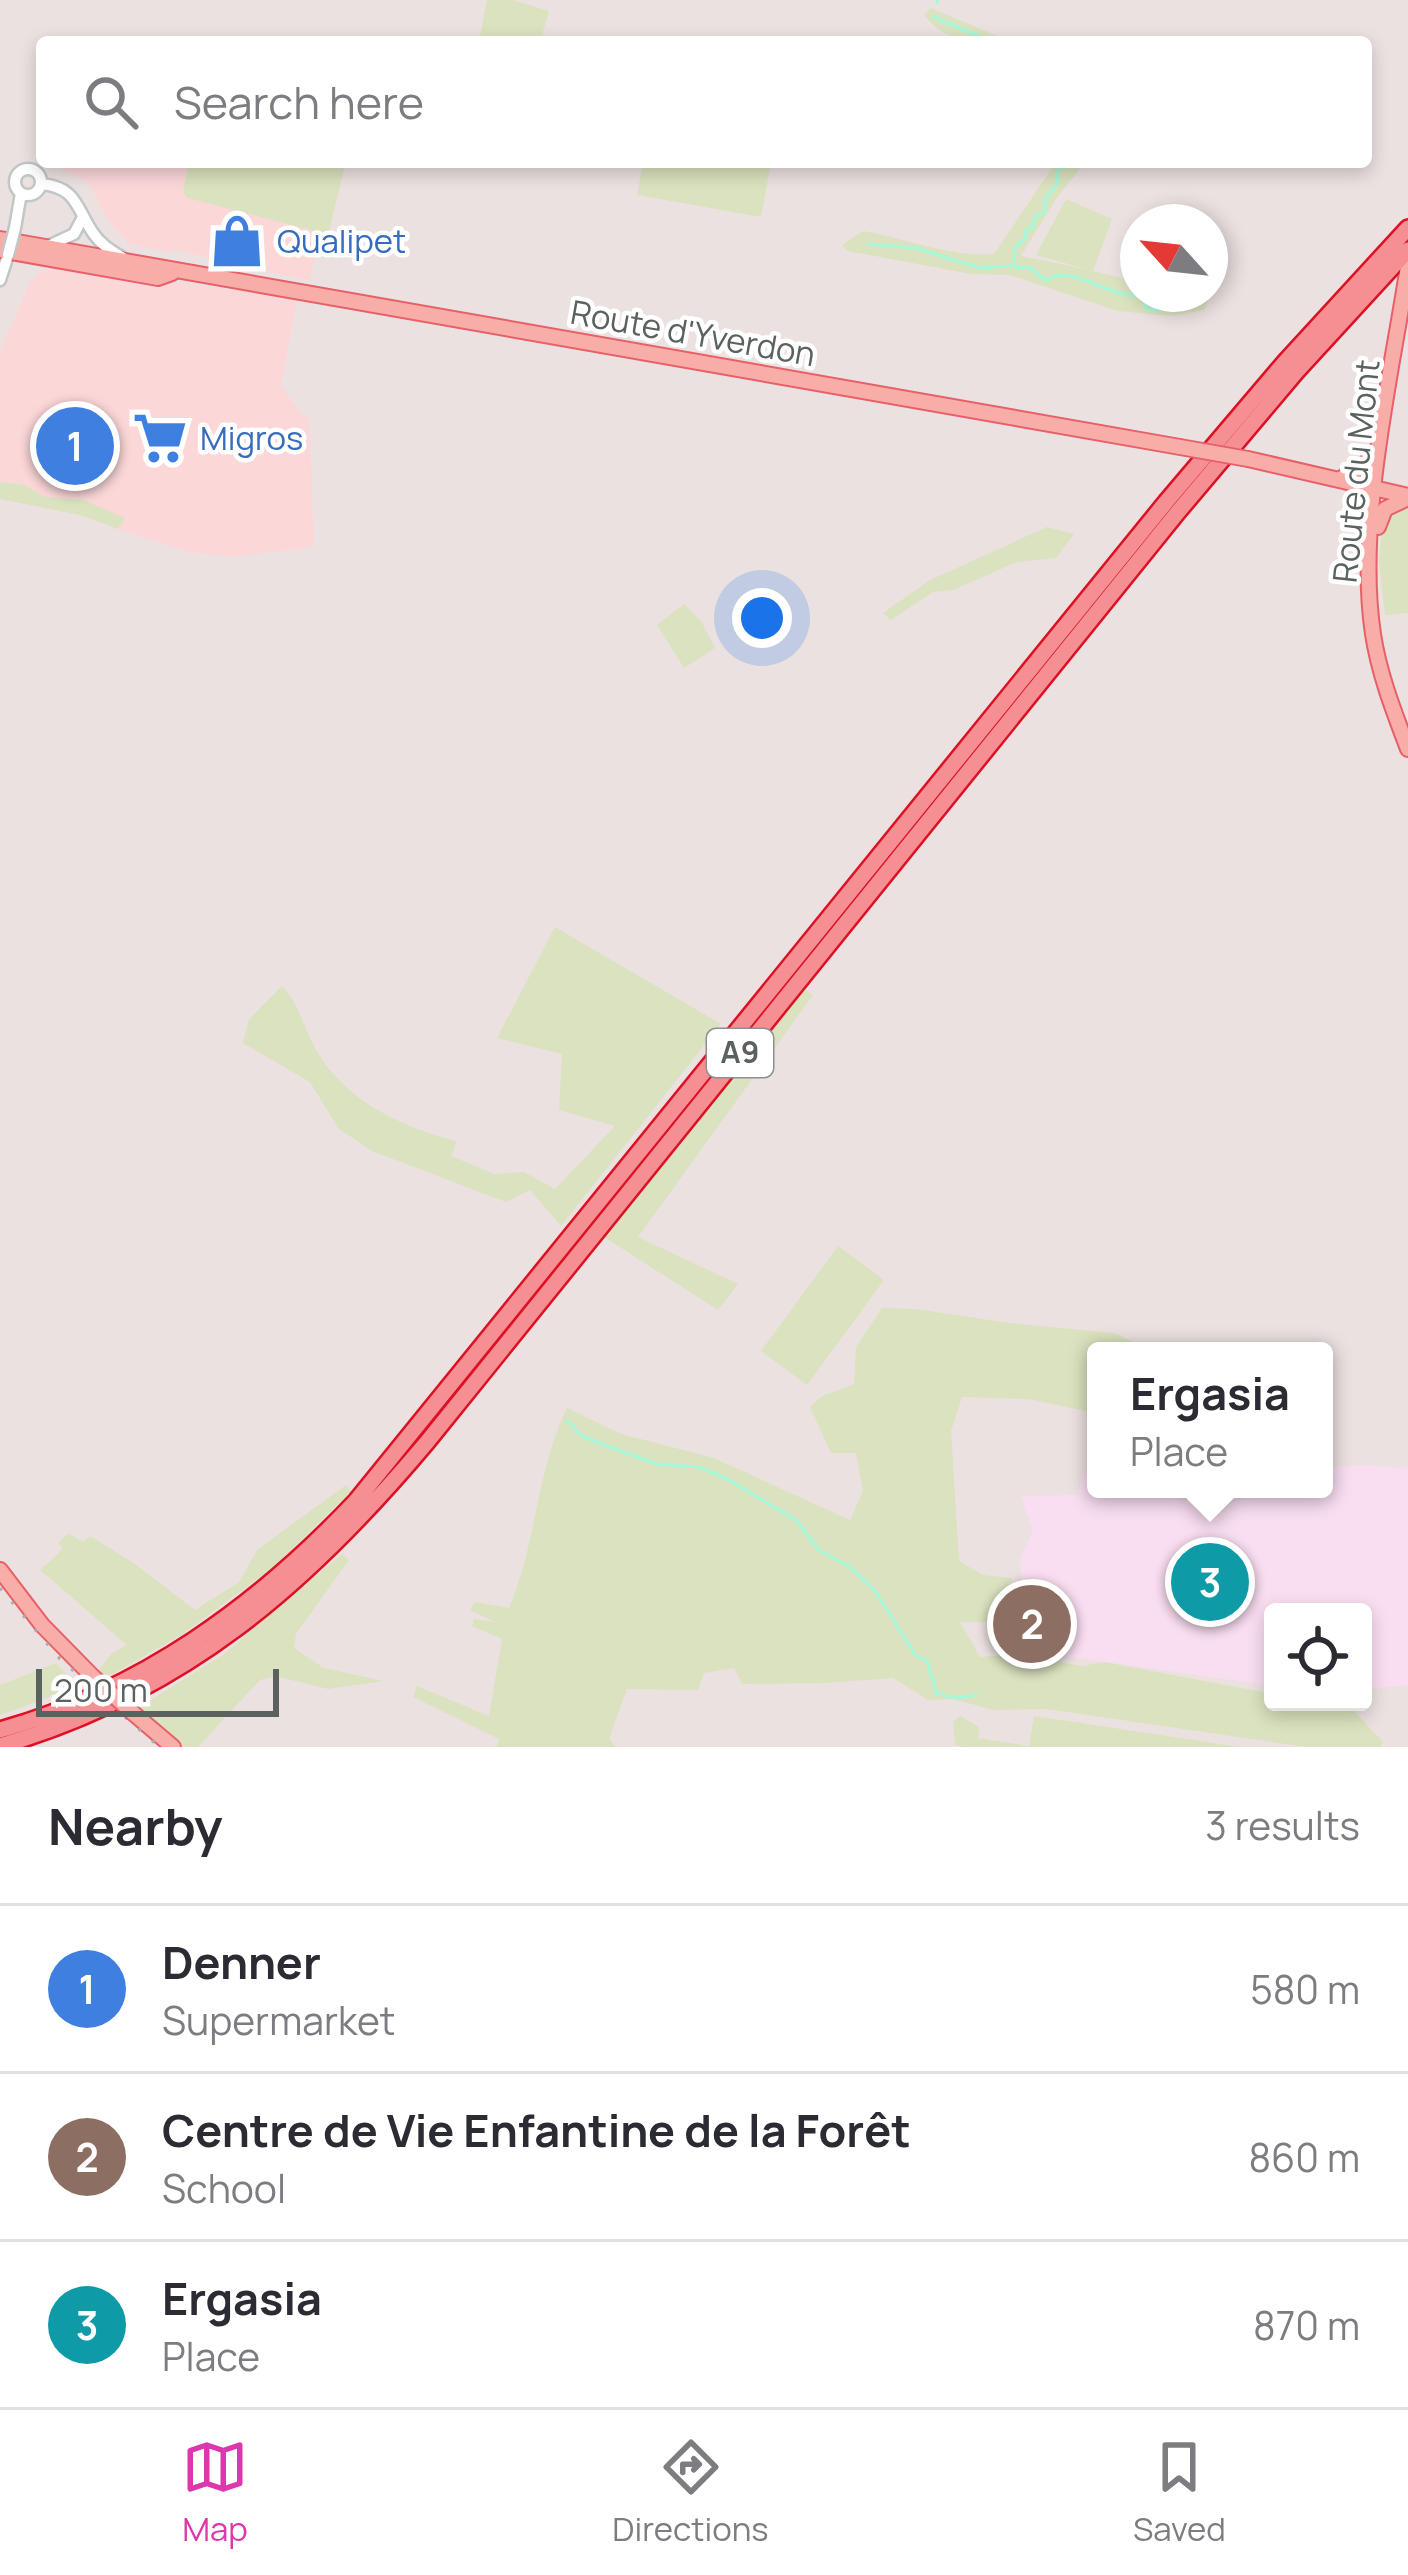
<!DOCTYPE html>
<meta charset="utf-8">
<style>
:root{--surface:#fff;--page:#f7f7f7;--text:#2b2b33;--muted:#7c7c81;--line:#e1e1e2;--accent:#dc37ac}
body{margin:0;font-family:Manrope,sans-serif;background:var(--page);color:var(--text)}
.controls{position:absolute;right:36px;bottom:36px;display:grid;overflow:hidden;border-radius:12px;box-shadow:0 6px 18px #0003}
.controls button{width:108px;height:108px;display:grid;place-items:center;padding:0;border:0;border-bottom:3px solid var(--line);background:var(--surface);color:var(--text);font:60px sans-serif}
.compass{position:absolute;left:1120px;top:204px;width:108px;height:108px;border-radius:50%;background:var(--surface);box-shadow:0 6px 18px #0003;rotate:297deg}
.scale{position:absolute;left:36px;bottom:30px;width:243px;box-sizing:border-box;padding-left:12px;border:6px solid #5a615f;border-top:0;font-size:33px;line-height:42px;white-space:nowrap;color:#5a615f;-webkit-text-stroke:9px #fff;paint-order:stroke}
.you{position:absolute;left:762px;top:618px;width:42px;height:42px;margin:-30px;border:9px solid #fff;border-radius:50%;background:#1a73e8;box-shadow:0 0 0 18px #1a73e833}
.badge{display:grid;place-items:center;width:78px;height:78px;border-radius:50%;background:var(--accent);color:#fff;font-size:39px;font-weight:700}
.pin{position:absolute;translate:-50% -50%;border:6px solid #fff;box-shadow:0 3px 12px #0006}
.popup{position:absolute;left:1087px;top:1342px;width:246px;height:156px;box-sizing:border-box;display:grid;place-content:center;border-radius:12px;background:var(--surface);filter:drop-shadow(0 3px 9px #0005);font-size:39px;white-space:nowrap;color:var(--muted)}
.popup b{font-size:45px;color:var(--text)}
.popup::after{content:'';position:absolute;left:50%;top:100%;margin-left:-24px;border:24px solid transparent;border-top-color:var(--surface)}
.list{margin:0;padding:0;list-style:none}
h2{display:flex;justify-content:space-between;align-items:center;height:156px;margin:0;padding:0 48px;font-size:51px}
h2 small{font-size:39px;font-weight:400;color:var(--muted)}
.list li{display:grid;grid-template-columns:78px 1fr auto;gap:36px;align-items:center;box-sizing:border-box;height:168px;padding:0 48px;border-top:3px solid var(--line)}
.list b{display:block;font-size:45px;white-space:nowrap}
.list p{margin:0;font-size:39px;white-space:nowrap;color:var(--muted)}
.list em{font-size:39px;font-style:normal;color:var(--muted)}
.icon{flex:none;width:66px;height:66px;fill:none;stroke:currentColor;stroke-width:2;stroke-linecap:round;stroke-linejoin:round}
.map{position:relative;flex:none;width:1408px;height:1747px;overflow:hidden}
.search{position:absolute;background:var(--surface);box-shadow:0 6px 18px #0003;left:36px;right:36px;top:36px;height:132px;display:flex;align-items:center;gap:30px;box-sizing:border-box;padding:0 42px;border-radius:12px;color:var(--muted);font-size:45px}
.sheet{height:660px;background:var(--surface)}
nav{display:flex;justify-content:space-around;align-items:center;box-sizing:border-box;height:168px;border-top:3px solid var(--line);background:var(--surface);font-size:33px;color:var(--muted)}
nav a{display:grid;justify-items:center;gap:6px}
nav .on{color:var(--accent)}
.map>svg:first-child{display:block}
.commercial{fill:#fbd7d8}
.medical{fill:#f9ddf0}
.green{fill:#dae2bf}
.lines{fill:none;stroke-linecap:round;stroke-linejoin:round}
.stream{stroke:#a4f9db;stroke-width:3}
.minor-casing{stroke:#c0c7c5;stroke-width:15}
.major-casing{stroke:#e75f68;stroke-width:18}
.highway-casing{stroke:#dd1024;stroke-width:20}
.minor{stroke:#fff;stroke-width:10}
.major{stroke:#f9ada9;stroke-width:14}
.highway{stroke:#f58f93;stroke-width:15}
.rail{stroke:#acadad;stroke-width:3;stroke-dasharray:3 15;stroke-linecap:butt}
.minor-bridge-casing{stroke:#c0c7c5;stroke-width:15;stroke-linecap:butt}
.major-bridge-casing{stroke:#e75f68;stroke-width:18;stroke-linecap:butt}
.minor-bridge{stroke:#fff;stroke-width:10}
.major-bridge{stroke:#f9ada9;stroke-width:14}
.labels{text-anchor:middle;stroke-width:9;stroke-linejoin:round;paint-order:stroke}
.shield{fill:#fff;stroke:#8c908f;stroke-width:3}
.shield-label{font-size:30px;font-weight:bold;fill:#5a615f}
.shop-label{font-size:33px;fill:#366cbe;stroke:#fff;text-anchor:start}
.street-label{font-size:33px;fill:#5a615f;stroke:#fff}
</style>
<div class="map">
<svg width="1408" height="1747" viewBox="0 0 1408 1747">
<rect width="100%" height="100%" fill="#ece1e1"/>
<path class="commercial" d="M48,162H189L183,191L187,198L319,232L310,281L172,249L170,252L130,245L107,219L88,182Z
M60,265L297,299L281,385L303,416L309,417L314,547L232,557L187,552L118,529L124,518L83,500L45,497L24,485L0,482V351L30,283L38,273Z"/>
<path class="medical" d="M1370,1465L1408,1469V1685L1363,1690V1612H1273V1686L1064,1656L1041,1651L1012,1630L1022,1592L1020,1558L1033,1532L1021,1496L1078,1495L1083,1473H1096V1489H1324L1326,1467Z"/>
<path class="green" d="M487,0H513L549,11L540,42H479Z
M931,8L1011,42C976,42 947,45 924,15Z
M189,162H346L329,231L319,232L187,198L183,192Z
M643,162H771L761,217L637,195Z
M1056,162H1085L1056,199L1021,256L1090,270L1036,255L1066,199L1112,219L1093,271L1138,282V294H1210L1204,310L1171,316L1118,311L1010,275L971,274L848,251L842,245L863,231C906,238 951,258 994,254Z
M0,482L24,485L45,497L83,500L125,518L118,529L80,515L0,499Z
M1394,509H1408V613L1385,615L1379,562L1383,518Z
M1047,527L1074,534L1056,558L1017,562L953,590L933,592L891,620L883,613L930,580Z
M684,604L701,621L715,648L684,668L657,625Z
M555,927L721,1024L561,1226L530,1190L506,1202L372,1151L338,1128L310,1082L243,1043L249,1019L282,986C299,1004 302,1023 313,1044C340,1098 401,1128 457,1141L451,1156L494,1174L524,1172L555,1189L615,1126L559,1110L562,1054L497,1038Z
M805,989L813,995L638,1237L738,1284L718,1310L604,1237Z
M838,1246L884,1280L807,1385L761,1351Z
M882,1308L916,1309L1009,1323L1115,1333L1151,1351H1096V1413L1028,1399L962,1397L951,1431L959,1561L983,1575L1012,1578L998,1622H960L980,1657L1018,1654L1082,1666L1104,1662L1273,1694V1702H1311L1353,1710L1383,1742L1380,1747H1306L1047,1709L993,1710L954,1699L928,1700L893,1678L825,1683L742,1684L734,1668L704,1673L698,1690L627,1689L609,1739L616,1747H497L499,1739L413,1697L417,1686L489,1716L502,1639L472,1626L474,1619L495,1622L470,1610L475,1602L509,1608C537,1543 536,1471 567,1408L621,1434L714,1458L850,1520L863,1491L856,1453H831L810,1407L822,1396L854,1384L856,1347Z
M346,1485L351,1491L275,1566L181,1635L106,1678L99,1670L111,1654L127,1645L40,1570L62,1550L59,1542L68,1533L83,1542L90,1536L135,1564L195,1610L239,1582L257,1550Z
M342,1554L349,1560L296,1634L294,1648L324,1668L383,1681L328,1689L275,1676L260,1680L198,1747H184L138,1708L224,1654Z
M56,1663L77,1687L0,1715V1685Z
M960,1716L979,1727L978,1738L1029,1746L1034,1716L1241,1747H965L955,1745L953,1722Z"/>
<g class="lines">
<path class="stream" d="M937,2L938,0
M934,17L993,42
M1071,162L1057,171V184L1046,197L1044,214L1035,216L1033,227L1026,230L1025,239L1015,247L1014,267L1031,268L1046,281C1069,261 1110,300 1141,295L1146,308L1159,311L1172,297L1195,294
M868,244L916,248L980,268L1010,266
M1210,282H1214
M567,1420L582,1436L615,1449L658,1464L698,1467L728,1479L797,1521L819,1550L851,1568L875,1591L916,1656L927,1661L937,1694L957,1698L976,1695"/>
<defs>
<path id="minor" d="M15 182a13 13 0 1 1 26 0a13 13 0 1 1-26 0Z
M41,184C77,187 76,208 93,233C101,245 112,251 123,258
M15,228L21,193
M46,247L74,234L83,217
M0,280L8,255"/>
<path id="major" d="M0,239L1180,447
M0,250L158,278L172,273
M1408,266C1391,378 1356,522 1373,634C1379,674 1394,712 1408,749
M1248,459L1408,496
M1340,479L1363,466L1378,450
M1378,527L1385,509L1408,498
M0,1570L42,1625L93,1677
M133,1713L173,1747"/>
<path id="highway" d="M0,1730C141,1690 256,1607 356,1501L1166,502L1285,362L1408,228
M0,1746C183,1693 307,1585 427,1442L1177,513L1296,372L1408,250"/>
</defs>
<use href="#minor" class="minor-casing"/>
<use href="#major" class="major-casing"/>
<use href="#highway" class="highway-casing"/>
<use href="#minor" class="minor"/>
<use href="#major" class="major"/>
<use href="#highway" class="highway"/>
<path class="rail" d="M0,1588L60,1659L159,1747"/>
<defs>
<path id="minor-bridge" d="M8,255L15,228"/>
<path id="major-bridge" d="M1180,447L1248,459
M93,1677L133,1713"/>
</defs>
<use href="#minor-bridge" class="minor-bridge-casing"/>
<use href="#major-bridge" class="major-bridge-casing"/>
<use href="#minor-bridge" class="minor-bridge"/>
<use href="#major-bridge" class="major-bridge"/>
</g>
<defs>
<symbol id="shop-bare" viewBox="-9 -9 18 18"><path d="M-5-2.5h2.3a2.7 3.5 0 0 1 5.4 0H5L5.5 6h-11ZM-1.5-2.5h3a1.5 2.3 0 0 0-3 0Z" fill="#3f7fe0" stroke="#fff" stroke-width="2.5" paint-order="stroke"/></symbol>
<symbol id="supermarket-bare" viewBox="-9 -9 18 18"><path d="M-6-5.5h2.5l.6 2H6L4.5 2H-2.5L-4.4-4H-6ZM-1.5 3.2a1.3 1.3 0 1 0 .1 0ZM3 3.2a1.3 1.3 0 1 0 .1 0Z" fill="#3f7fe0" stroke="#fff" stroke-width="2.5" paint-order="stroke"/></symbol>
</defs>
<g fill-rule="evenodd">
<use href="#shop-bare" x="199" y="203" width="76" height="76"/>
<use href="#supermarket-bare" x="122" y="400" width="76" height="76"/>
</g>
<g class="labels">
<rect class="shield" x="707" y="1029" width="66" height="48" rx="9"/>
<g class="shield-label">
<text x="740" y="1063">A9</text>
</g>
<g class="shop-label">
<text x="277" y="253">Qualipet</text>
<text x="200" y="450">Migros</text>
</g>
<g class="street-label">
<text transform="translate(693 333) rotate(10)" y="12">Route d'Yverdon</text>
<text transform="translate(1356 471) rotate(-84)" y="12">Route du Mont</text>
</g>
</g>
</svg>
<div class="controls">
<button><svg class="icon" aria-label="locate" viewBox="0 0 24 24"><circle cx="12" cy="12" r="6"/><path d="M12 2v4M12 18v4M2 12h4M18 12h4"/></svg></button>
</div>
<svg class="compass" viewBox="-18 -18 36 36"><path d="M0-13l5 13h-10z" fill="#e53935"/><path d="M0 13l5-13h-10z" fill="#7c7c81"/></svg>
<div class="scale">200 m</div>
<div class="you"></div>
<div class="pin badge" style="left:75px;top:446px;background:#3f7fe0">1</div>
<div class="pin badge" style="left:1032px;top:1624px;background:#8d6e63">2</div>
<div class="pin badge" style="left:1210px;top:1582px;background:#0f9aa8">3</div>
<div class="popup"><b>Ergasia</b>Place</div>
<div class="search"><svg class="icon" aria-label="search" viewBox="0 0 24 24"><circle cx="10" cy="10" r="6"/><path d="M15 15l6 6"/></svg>Search here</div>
</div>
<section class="sheet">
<h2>Nearby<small>3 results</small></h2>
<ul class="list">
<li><span class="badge" style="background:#3f7fe0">1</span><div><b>Denner</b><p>Supermarket</p></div><em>580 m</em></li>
<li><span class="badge" style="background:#8d6e63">2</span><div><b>Centre de Vie Enfantine de la Forêt</b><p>School</p></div><em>860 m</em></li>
<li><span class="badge" style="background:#0f9aa8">3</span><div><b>Ergasia</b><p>Place</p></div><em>870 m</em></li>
</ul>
</section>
<nav>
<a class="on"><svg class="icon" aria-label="map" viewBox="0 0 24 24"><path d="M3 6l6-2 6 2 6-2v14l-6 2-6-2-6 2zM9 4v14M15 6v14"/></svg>Map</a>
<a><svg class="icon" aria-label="directions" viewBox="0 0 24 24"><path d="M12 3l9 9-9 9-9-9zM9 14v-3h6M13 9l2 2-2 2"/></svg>Directions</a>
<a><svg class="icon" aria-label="saved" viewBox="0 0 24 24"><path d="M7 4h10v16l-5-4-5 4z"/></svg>Saved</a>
</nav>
